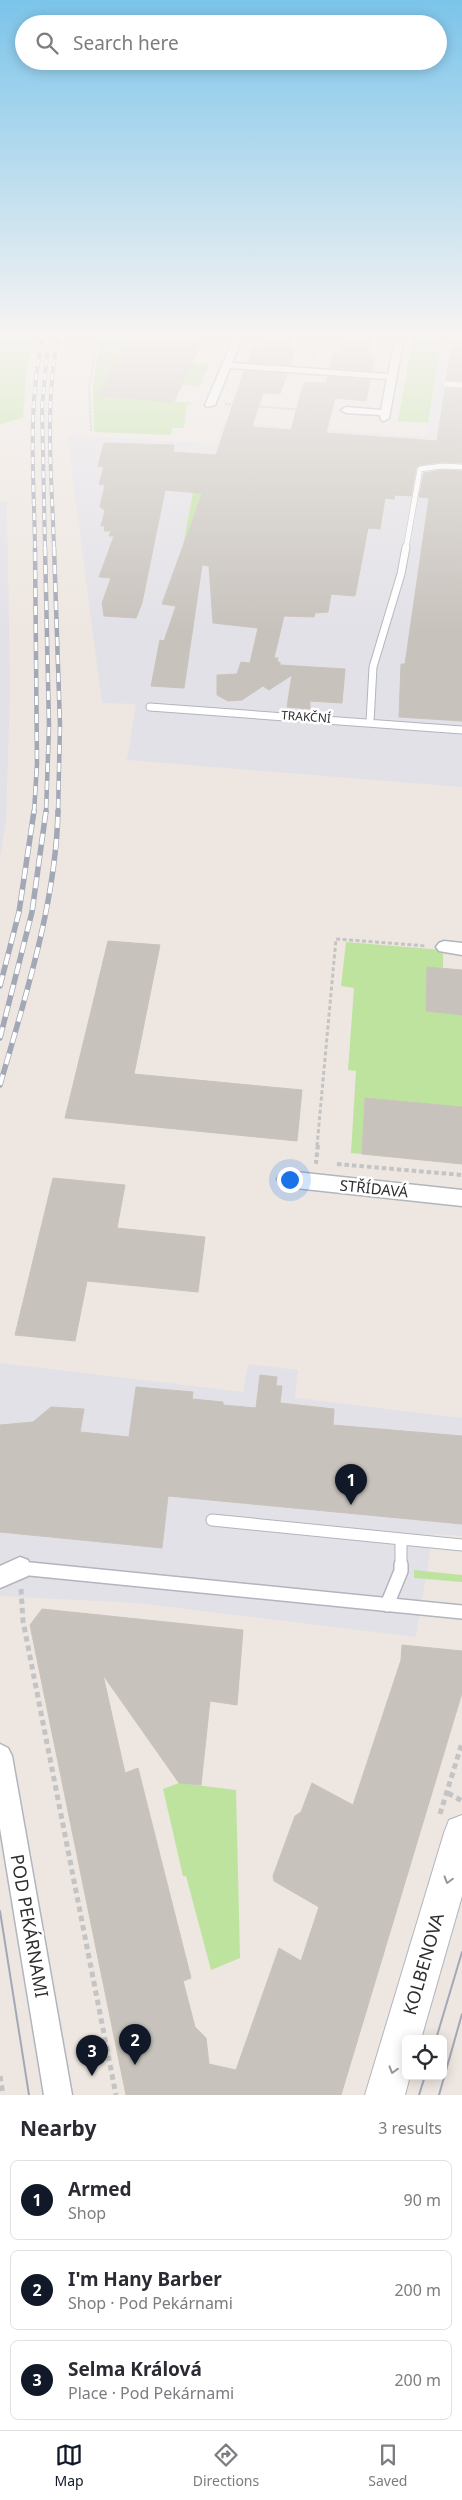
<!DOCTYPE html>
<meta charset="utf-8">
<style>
:root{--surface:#fff;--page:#f7f7f7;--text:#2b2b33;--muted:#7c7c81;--line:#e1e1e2;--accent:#111827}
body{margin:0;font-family:"Noto Sans",sans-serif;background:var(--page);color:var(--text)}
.controls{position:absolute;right:15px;bottom:15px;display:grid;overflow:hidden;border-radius:8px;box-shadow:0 2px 12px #0003}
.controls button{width:45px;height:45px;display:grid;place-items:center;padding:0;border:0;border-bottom:1px solid var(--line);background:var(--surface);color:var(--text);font:25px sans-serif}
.you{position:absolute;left:289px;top:1179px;width:18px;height:18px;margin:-12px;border:4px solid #fff;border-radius:50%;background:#1a73e8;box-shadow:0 0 0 8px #1a73e833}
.badge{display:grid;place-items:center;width:32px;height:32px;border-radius:50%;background:var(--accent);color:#fff;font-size:16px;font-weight:700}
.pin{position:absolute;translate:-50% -41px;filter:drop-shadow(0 1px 2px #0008)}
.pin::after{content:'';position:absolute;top:26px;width:18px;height:15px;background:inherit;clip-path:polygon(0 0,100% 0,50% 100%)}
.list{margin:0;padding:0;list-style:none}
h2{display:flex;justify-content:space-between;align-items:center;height:65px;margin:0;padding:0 20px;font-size:21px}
h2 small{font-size:16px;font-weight:400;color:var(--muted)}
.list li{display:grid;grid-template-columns:32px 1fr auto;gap:15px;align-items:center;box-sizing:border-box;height:80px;margin:0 10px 10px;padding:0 10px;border:1px solid var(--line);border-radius:8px}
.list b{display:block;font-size:19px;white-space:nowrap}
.list p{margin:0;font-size:16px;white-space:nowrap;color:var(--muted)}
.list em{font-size:16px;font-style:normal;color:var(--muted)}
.icon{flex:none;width:28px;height:28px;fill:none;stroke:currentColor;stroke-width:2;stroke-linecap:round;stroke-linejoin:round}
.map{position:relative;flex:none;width:462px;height:2095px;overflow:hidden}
.search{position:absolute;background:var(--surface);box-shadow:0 2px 12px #0003;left:15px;right:15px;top:15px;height:55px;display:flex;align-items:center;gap:12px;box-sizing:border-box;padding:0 18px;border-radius:28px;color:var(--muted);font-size:19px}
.sheet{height:335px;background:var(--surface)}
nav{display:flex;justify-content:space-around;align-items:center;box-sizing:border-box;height:70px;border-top:1px solid var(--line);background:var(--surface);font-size:14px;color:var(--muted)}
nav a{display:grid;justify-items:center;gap:2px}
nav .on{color:var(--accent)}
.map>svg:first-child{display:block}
.industrial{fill:#e2e1e7}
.green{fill:#bee39f}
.building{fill:#c7c2bc;stroke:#cac3ba}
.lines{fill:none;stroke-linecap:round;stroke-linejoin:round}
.service-far3-casing{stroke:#b1b5bd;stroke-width:6}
.service-far2-casing{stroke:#b1b5bd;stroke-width:9}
.service-far1-casing{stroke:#b1b5bd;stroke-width:13}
.service-casing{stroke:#b1b5bd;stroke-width:16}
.minor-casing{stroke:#b1b5bd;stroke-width:3}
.secondary-casing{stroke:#b1b5bd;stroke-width:2}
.path-far3{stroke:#c4c4c4;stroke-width:2;stroke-dasharray:2.5 1;stroke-linecap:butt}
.path-far2{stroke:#c4c4c4;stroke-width:3;stroke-dasharray:4 2.5;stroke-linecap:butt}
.path-far1{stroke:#c4c4c4;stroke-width:4;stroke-dasharray:4.5 3;stroke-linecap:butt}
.path{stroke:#c4c4c4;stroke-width:5;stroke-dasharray:5.5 4;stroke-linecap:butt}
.service-far3{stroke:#fff;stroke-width:5}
.service-far2{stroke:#fff;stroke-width:7}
.service-far1{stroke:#fff;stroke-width:11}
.service{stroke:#fff;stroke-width:13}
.minor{fill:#fff;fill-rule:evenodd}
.secondary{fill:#fff;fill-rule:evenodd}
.tram{stroke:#a3a8b7;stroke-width:2}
.rail-far2-casing{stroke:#a3a8b7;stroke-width:4}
.rail-far1-casing{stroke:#a3a8b7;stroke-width:4.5}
.rail-casing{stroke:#a3a8b7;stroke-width:5.5}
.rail-far2{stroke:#fff;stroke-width:2.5;stroke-dasharray:7;stroke-linecap:butt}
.rail-far1{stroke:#fff;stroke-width:3;stroke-dasharray:9;stroke-linecap:butt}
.rail{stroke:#fff;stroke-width:4;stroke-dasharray:11;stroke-linecap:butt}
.oneway{stroke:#969696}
.labels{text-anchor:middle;stroke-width:5;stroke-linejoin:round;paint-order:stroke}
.far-street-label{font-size:12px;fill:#2e2e2e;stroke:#fff}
.street-label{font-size:15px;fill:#2e2e2e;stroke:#fff}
.near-street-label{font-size:18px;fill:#2e2e2e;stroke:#fff}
</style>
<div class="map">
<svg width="462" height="2095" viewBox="0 0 462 2095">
<rect width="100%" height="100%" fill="#eee7e1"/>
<path class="industrial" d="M442,337H462V787L127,760L136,704L102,703L67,435L215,444L225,422L426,437Z
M7,501L10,693L6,821L0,858V502Z
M0,1363L243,1392L248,1364L298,1370L295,1398L462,1418V1536L433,1534L416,1637L137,1603L0,1596Z"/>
<path class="green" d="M0,337H34L26,374L23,418L0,424Z
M101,337H129L119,357L209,364L200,387L182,385L186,375L112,369L98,395L193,403L187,405L184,428H172L171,435L94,432L93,385Z
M413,337H442L428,423L398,421Z
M193,492L202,494L183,546Z
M346,942L443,950V968L427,967L426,1011L462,1015V1107L365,1098L362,1154L351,1153L356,1071L348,1070L354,988L341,986Z
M414,1570L462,1575V1582L414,1578Z
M179,1783L236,1790L240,1958L211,1970L186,1876H183L163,1789Z"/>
<path class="building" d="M129,337L203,338L174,402L98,396Z
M265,337H292L288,349L295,350L290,365L248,362L254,347L261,348Z
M345,337H372L368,355L375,356L372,371L330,368L334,353H341Z
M452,341L462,342V381L446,380Z
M244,371L287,374L280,394L263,393L252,427L291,430L304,382L326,383L328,377L370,380L366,401L335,398L326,433L437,441L445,388L462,389V463L442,462L419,465L416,468L411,496L395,495L394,499L385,498L380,529L368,528L355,596L331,594L328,612L315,613L314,617L284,616L274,658H278L277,662H280V665L345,669L342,703L310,701V709L287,707L292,675L269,690L263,686L242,700L228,701L217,695V675L237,674L241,662L250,663L258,628L213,623L209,566L202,565L184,688L151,686L160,640L164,641L176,606L162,604L202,494L199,493L165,490L142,603L136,618L104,616L102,603L111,578L99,577L114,536H109L111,531H104L105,526H101L105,510L100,507L105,485L99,484L104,467L98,466L104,443L174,445L173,452L216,455Z
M442,470L462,471V721L399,717L401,664H405L429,498L419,497L424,473Z
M108,941L160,945L134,1074L302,1090L297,1141L65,1118Z
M427,967L462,970V1015L426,1011Z
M365,1098L462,1107V1164L362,1154Z
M53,1178L125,1185L117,1228L205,1237L198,1292L87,1281L75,1341L15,1335Z
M260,1375L277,1377L276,1386H282L280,1403L334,1409L333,1425L462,1436V1524L168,1496L162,1548L0,1532V1425L33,1422L51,1407L84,1409L80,1432L129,1437L136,1387L193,1392L192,1399L223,1402V1405L256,1408Z
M42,1609L243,1630L237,1705L210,1701L201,1785L179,1783L103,1675L125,1773L138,1768L191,1978L183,1981L195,2027L206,2038L209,2064L236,2070L279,1948L301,1961L319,1907L274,1881L273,1876L295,1816L301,1812L312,1783L353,1805L401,1660L402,1645L462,1651V1693L341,2095H126L30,1625Z"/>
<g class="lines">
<defs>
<path id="service-far3" d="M446,384L462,385
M406,548L420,469L442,466L462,467"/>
<path id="service-far2" d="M150,707L462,730
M370,722L373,667L401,574L406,547"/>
<path id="service-far1" d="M212,1520L462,1545
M401,1539V1566"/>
<path id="service" d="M20,1568L462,1612
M387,1605L401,1571V1565"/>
<path id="minor" d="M234,337H242L232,363L388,374L396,337H404L389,418L384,421L381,420L380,415L346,413L341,410L346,407L381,410L387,379L230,368L215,405L207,407L205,405Z
M444,941L462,943V955L439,951L436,947L439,943Z
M286,1171L462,1190V1206L286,1187L280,1184L277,1179L280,1174Z
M20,1557L28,1560L31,1568L28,1576L0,1588V1566Z
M0,1744L8,1748L12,1756L72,2095H44L0,1828Z"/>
<path id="secondary" d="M462,1815V1896L421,2039H406V2076H410L405,2095H365L444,1833L449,1820Z"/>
</defs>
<use href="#service-far3" class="service-far3-casing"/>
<use href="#service-far2" class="service-far2-casing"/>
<use href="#service-far1" class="service-far1-casing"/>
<use href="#service" class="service-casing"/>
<use href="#minor" class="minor-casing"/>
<use href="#secondary" class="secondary-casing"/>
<path class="path-far3" d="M313,358L319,337
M92,360L209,369
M225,404L331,412
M91,431L89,388L98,337"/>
<path class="path-far2" d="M317,1146L336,939L426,946"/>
<path class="path-far1" d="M318,1145L316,1162H318
M337,1164L462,1175"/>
<path class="path" d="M21,1589L23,1621L116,2095
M448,1793L462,1801
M440,1814L462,1743
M0,2076L3,2095"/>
<use href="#service-far3" class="service-far3"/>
<use href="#service-far2" class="service-far2"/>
<use href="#service-far1" class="service-far1"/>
<use href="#service" class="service"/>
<use href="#minor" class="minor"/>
<use href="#secondary" class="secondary"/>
<path class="tram" d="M0,1911L29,2095
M436,2039L462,1952
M419,2095L425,2076
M439,2095L462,2014"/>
<defs>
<path id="rail-far2" d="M35,548C34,478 27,406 43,337
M45,548L42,407L47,354
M54,548C52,478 44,406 58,337"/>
<path id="rail-far1" d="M45,547L49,726L46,813
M54,547L60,725L58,813
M34,813L37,764L35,547"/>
<path id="rail" d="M0,986L19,912L34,811
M0,1038L32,912L46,811
M0,1085C25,998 56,902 58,811"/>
</defs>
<use href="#rail-far2" class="rail-far2-casing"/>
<use href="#rail-far1" class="rail-far1-casing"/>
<use href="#rail" class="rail-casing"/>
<use href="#rail-far2" class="rail-far2"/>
<use href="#rail-far1" class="rail-far1"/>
<use href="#rail" class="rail"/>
</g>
<defs><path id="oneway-chevron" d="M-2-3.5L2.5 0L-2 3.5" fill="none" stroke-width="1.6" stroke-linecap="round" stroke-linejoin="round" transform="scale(1.25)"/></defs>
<g class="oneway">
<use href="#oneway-chevron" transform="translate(448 1880) rotate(106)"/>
<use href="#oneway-chevron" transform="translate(393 2070) rotate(106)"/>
</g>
<linearGradient id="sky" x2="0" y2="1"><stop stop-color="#7bc4ea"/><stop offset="0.53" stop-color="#f7f4f2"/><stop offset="1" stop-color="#f7f4f2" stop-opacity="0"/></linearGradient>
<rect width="462" height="631" fill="url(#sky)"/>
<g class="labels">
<g class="far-street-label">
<text transform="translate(306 717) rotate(4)" y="4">TRAKČNÍ</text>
</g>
<g class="street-label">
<text transform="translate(374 1189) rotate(6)" y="5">STŘÍDAVÁ</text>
</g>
<g class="near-street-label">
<text transform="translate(29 1926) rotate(80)" y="6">POD PEKÁRNAMI</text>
<text transform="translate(424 1964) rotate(-74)" y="6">KOLBENOVA</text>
</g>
</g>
</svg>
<div class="controls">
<button><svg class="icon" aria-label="locate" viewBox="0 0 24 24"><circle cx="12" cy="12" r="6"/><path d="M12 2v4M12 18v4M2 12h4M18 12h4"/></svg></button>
</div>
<div class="you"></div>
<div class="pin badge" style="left:351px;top:1505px">1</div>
<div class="pin badge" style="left:135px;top:2065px">2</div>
<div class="pin badge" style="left:92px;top:2076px">3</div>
<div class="search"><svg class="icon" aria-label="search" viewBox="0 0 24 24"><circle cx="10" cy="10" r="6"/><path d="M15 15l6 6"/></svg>Search here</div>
</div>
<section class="sheet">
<h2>Nearby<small>3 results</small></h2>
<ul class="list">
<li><span class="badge">1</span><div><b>Armed</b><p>Shop</p></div><em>90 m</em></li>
<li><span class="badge">2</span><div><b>I'm Hany Barber</b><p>Shop · Pod Pekárnami</p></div><em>200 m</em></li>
<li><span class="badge">3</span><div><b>Selma Králová</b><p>Place · Pod Pekárnami</p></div><em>200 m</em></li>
</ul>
</section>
<nav>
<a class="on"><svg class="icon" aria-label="map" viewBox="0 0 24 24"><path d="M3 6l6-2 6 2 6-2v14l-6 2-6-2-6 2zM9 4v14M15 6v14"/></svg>Map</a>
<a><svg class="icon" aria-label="directions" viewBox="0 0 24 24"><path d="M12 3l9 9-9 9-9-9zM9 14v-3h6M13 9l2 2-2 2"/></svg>Directions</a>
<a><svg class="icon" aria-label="saved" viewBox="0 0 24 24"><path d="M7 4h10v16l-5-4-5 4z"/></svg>Saved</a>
</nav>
